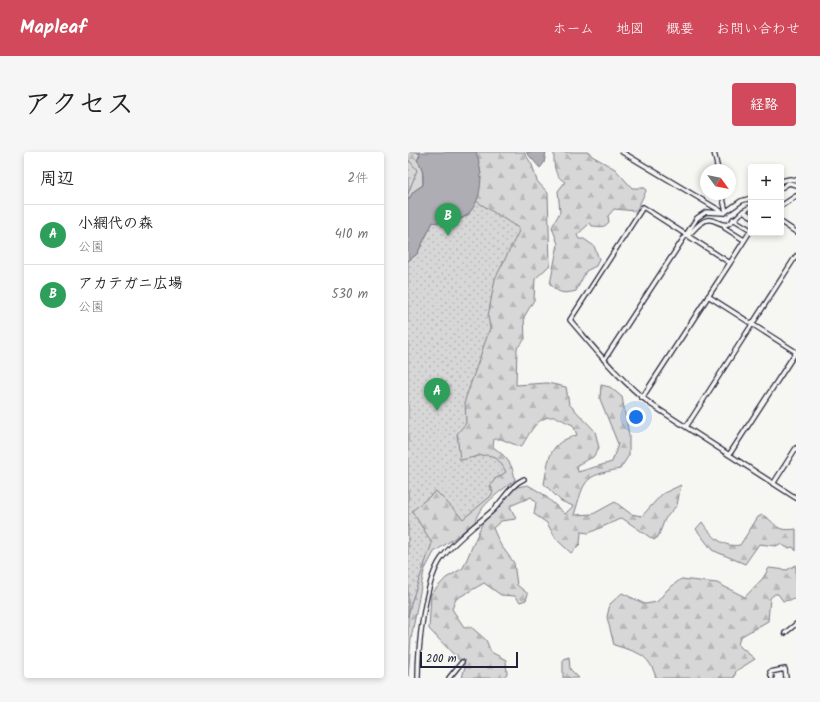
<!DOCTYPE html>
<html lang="ja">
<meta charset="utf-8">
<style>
:root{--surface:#fff;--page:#f6f6f6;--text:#222;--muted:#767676;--line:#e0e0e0;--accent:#d1495b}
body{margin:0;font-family:Kalam,"Klee One",sans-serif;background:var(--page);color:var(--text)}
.controls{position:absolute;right:12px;top:12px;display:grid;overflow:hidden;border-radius:4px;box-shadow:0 2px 6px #0003}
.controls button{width:36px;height:36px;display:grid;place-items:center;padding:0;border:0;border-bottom:1px solid var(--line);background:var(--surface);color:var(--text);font:20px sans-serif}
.compass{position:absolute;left:292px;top:12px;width:36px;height:36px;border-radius:50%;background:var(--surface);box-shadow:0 2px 6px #0003;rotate:123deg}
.scale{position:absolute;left:12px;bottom:10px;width:98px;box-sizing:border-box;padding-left:4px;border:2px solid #22223b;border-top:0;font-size:11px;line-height:14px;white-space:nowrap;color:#22223b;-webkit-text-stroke:3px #f6f6f2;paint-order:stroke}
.you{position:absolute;left:228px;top:265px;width:14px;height:14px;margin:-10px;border:3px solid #fff;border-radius:50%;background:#1a73e8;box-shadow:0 0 0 6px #1a73e833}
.badge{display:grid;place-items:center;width:26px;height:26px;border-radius:50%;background:var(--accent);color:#fff;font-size:13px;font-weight:700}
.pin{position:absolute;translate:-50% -33px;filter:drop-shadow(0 1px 2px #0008)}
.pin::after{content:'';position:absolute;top:21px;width:14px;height:12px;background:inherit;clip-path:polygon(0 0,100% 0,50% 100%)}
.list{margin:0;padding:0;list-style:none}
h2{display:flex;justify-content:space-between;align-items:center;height:52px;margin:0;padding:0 16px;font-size:17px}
h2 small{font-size:13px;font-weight:400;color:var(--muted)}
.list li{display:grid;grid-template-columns:26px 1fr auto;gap:12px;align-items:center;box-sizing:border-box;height:60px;padding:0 16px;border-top:1px solid var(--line)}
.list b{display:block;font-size:15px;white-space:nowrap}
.list p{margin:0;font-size:13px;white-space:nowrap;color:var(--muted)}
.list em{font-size:13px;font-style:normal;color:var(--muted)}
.map{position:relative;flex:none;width:388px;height:526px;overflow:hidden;border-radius:4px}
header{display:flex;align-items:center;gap:24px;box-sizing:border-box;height:56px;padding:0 20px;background:var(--accent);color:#fff}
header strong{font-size:19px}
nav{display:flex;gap:22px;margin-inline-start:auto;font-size:14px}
.intro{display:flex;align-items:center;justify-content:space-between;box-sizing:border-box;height:96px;padding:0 24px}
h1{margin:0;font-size:28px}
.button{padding:10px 18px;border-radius:4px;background:var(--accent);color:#fff;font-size:14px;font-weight:700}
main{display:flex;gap:24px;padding:0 24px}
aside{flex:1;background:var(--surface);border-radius:4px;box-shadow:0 2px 6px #0003}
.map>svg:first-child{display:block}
.forest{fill:url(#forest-firs);stroke:#7c7c89}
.park{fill:url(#park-dots);stroke:#7c7c89}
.water{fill:#adadb3;stroke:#757583}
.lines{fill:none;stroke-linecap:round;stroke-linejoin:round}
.minor-casing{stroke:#22223b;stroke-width:6}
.minor{stroke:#f6f6f2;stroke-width:3.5}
</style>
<header>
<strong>Mapleaf</strong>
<nav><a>ホーム</a><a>地図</a><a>概要</a><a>お問い合わせ</a></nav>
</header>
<div class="intro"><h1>アクセス</h1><a class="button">経路</a></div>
<main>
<aside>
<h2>周辺<small>2件</small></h2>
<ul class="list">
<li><span class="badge" style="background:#2e9e5b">A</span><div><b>小網代の森</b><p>公園</p></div><em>410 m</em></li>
<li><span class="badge" style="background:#2e9e5b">B</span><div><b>アカテガニ広場</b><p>公園</p></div><em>530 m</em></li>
</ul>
</aside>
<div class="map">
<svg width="388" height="526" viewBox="0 0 388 526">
<defs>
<pattern id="forest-firs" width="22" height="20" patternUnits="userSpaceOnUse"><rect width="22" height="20" fill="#d7d7d7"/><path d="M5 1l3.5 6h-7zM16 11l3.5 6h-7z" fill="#b8b8b9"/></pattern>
<pattern id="park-dots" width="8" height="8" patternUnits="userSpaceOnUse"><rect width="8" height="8" fill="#d7d7d7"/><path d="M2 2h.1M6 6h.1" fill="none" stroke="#b8b8b9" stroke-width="1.8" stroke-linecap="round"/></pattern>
</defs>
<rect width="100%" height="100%" fill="#f6f6f2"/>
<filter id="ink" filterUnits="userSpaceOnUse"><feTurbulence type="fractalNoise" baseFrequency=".025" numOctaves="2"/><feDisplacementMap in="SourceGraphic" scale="8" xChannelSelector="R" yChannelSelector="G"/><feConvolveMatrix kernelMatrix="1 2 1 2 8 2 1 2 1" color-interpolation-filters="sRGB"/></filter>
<g filter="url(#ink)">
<path class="forest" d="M0,0H9L12,3L9,8C16,17 14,22 15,33L6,39L0,48Z
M68,0H116L124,13L129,29L140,41L142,113L127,127L126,148L116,165L117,187L109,196L108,233L139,231L158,235L161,252L187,279L191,296L185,305L169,313L170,320L204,310L210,292L192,247L193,233L202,235L214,245L221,283V303L212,317C174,324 177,328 166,363L185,362L207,350L223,362L234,364L254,342L273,333L269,353L257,367L250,385L246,388L214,366L181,381L173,380L172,392L163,401L148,387L139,371L126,362L128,350L123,345L102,354L108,367L93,369L85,376L92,392L106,411L109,433L120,442L118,448L112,450L107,444L93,443L76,431L48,447L44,457L56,475L62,474L78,488L83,500L98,508L99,522L94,526H54L57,514L21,477L23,442L38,426L55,416L74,372L109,335L120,333L135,342L157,362L165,354L153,349L136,332C141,306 140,291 169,283L165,273C159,271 152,266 147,265C128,263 122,282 113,295L93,287H86L85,295C98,304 105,312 107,328C95,337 69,356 67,370L47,386L26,400L16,419L3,487L0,526V288L58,69L73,22Z
M146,0H181L184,4L207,17L224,36H237L238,39L228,59L206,57L200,64L201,70C195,77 192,74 184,74L182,71L169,83L171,87H176L186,94L191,107L188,114L178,119L168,139C156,142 151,142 142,132L150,92L144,75L152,60L150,39L157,30C145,23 146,12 146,0Z
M354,363C371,371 364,380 388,377V399L385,395L380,396L372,392L368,394L351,392L337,412L304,398L288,377L294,370C304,384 314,396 332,393L350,365Z
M388,413V447L375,449L370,442H367L362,446L360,469L332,485L330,493L347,507L328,519L326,526H248C241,501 228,500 206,493L199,465L202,452L214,441L237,452L249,450L259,438L273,427L309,431L337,445L355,426L361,416L379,418Z
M161,505L162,517L171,526H155V507Z"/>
<path class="park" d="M0,7L9,18L0,42Z
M68,49L112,77L87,127L80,164L82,176L57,248L58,271L49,282L52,308C74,305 85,294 98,320L87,327L82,334L85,340L82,345L55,367L28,339L4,359L24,391L3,451L0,465V109L9,102L25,70L50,69L60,63Z"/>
<path class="water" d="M10,0H68C78,25 74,68 40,70C35,70 30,72 25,70L9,102L0,109V48L6,39L15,33C15,22 16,17 9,8L12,3Z
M118,0H138L136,11L132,16Z"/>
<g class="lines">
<defs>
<path id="minor" d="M214,0L316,61
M306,0L310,18
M373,29L382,27L388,28
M373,36L381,31L388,33
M314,42L318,60
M373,54L388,44
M335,59L343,64
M325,67L343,78
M373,70L388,80
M316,73L317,76L336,88
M343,78L322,111L235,55L162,168C188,198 212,229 244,253L388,346
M280,84C285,79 292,69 299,68C307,66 313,75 320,72C329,67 333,58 343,55
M300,144L388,200
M196,208L289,66L298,60L316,61L333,49L343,46
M234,246L322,111
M278,275L388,104
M321,303L388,200
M365,332L388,296
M377,481L388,472
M10,526C10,495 16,432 33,407C47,388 67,374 84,359C95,349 102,333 116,327
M41,526L54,510
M364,526L362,520L377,517L378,526"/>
</defs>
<use href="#minor" class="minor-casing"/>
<use href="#minor" class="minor"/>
</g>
</g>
</svg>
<div class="controls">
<button>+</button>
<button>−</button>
</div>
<svg class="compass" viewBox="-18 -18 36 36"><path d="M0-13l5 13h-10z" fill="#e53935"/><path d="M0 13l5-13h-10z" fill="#767676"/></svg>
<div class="scale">200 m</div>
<div class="you"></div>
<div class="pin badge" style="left:29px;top:259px;background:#2e9e5b">A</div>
<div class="pin badge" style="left:40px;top:84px;background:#2e9e5b">B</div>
</div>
</main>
